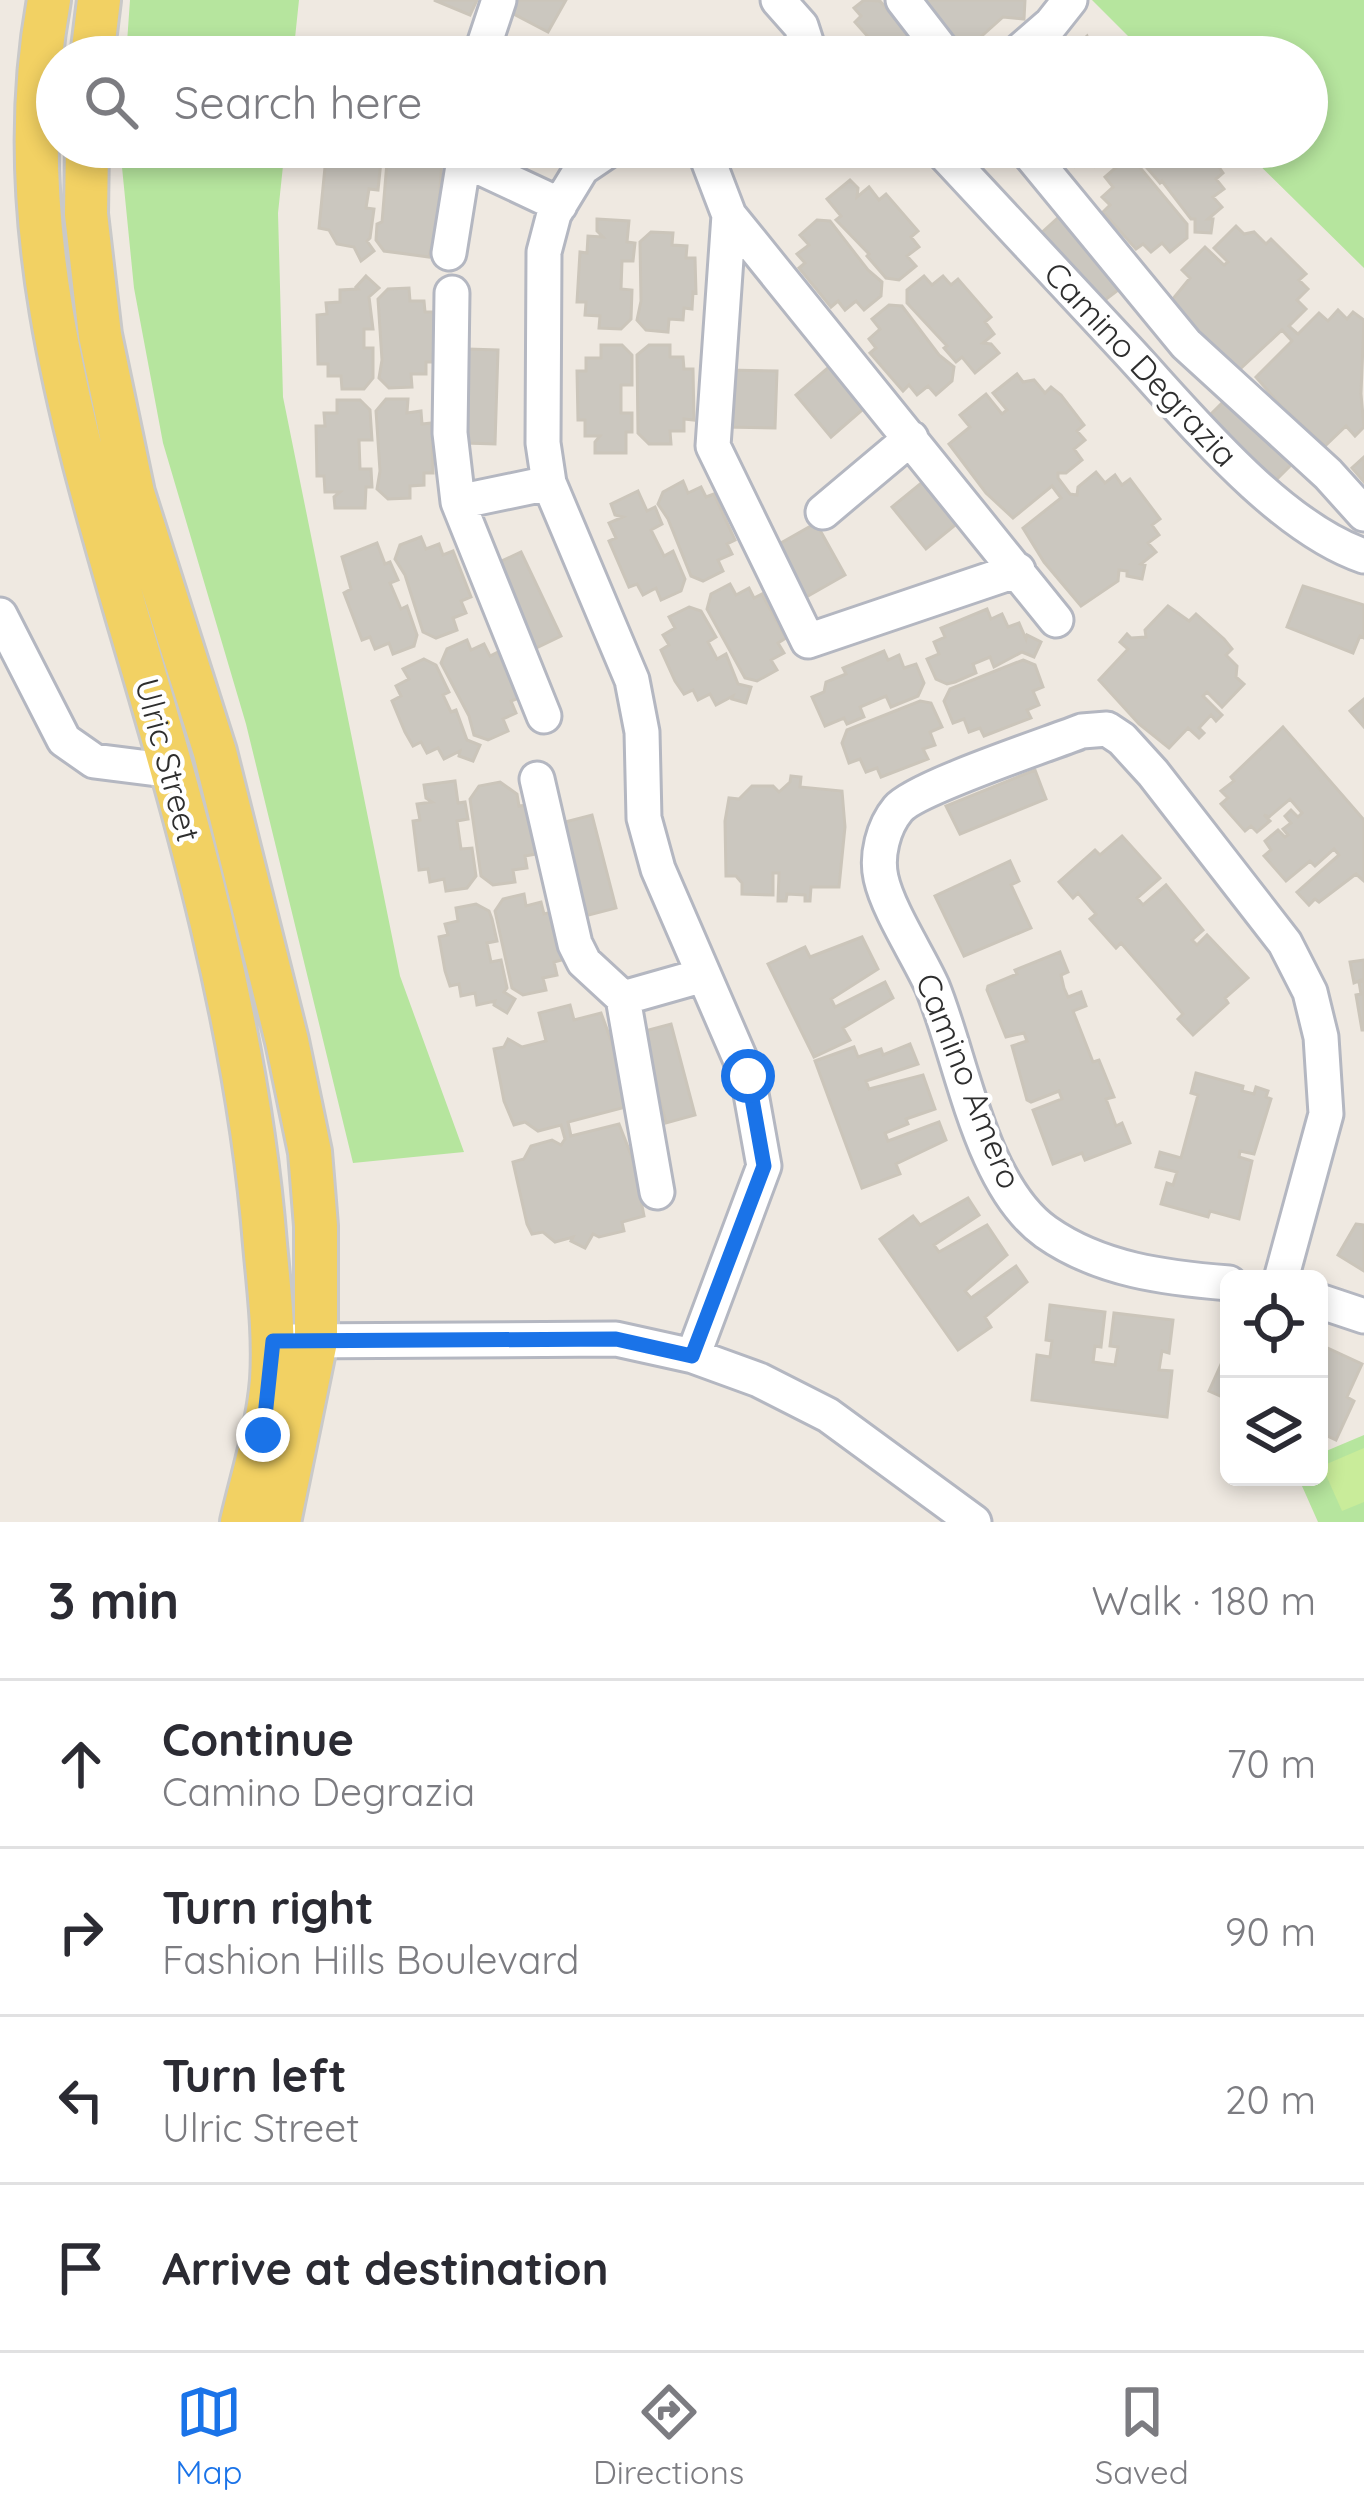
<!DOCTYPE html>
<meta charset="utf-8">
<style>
:root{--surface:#fff;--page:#f7f7f7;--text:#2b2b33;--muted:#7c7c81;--line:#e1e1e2;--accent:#1a73e8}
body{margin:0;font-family:Quicksand,sans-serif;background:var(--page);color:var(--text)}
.controls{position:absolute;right:36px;bottom:36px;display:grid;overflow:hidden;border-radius:18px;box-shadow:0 6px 18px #0003}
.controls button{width:108px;height:108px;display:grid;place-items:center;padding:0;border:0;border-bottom:3px solid var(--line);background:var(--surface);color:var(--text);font:60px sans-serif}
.stop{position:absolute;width:36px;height:36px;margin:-27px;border:9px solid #1a73e8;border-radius:50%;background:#fff}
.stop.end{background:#1a73e8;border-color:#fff;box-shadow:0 3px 12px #0008}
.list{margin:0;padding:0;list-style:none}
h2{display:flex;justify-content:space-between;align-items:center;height:156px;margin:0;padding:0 48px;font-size:51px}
h2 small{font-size:39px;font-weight:400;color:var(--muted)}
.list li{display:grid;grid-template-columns:78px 1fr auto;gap:36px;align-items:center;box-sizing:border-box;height:168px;padding:0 48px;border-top:3px solid var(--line)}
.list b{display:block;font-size:45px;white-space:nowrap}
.list p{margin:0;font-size:39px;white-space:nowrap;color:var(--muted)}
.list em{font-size:39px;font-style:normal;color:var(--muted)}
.icon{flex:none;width:66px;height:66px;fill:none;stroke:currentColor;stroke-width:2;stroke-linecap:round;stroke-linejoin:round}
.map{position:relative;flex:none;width:1364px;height:1522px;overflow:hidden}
.search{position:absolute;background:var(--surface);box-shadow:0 6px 18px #0003;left:36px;right:36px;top:36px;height:132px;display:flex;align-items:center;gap:30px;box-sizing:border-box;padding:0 42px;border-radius:66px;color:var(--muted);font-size:45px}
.sheet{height:828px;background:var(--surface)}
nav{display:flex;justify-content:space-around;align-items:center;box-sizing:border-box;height:168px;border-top:3px solid var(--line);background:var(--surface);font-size:33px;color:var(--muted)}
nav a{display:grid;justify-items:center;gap:6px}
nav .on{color:var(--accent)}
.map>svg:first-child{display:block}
.green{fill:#b6e59e}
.pitch{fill:#c9ec9a}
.building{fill:#cbc7bf;stroke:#cbc5ba;stroke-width:3}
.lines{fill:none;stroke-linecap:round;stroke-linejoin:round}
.minor-casing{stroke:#b4b7c1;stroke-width:39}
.major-casing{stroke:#c9c9c9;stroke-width:48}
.minor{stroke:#fff;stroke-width:33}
.major{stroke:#f2d163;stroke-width:42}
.route{stroke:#1a73e8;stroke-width:15}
.labels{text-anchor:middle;stroke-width:9;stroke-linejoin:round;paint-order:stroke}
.street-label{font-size:33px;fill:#2e2e2e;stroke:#fff}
</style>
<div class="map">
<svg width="1364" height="1522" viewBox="0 0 1364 1522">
<rect width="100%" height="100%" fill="#efe9e1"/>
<path class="green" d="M130,0H299L293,57H126Z
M1092,0H1364V268L1241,147H1307V57H1149Z
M120,147H285L278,213L283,397L400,976L464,1152L353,1163L246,724L163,443L134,288Z
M1364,1435V1522H1318L1298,1477H1319V1454Z"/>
<path class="pitch" d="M1364,1448V1502L1342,1511L1322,1466Z"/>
<path class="building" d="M434,0H477L470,15Z
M514,0H566L548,32L508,11Z
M864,0L880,1L927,57H886L855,22L861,16L854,8Z
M918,0H1025L1024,19L1003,17L965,51Z
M1087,36L1093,52L1104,43L1114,56L1121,51L1126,57H1064Z
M496,37L546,45L544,57H493Z
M365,38L374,50L400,54L399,57H345L347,41L357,43Z
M417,44L460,50L459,57H405Z
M341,147L375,150L381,161L378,190L369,189L366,208L374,209L370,238L367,241L374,251L361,261L354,247L337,244L329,230L319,228L325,167L329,155L339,157Z
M1047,147H1113L1095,166L1087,156L1075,166L1068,156L1060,163Z
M1141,147H1203L1214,160L1223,173L1216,179L1224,189L1213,197L1222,207L1208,219H1213L1211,233L1195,232V219H1191L1162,181L1160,183L1141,161Z
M398,154L442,159L438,218L429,257L384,251L376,240L377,224L382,222L387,162Z
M1121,163L1137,164L1187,224V238L1170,252L1162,243L1151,252L1143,244L1136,249L1103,212L1110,205L1102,197L1113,187L1105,177Z
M850,180L858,188L857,197L869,187L879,200L886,194L918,231L911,237L919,247L907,256L916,266L899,280L886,278L867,256L869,254L836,220L841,216L827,199Z
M1062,214L1126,284L1101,303L1039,235Z
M597,219L629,221L627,242L635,243L633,261H622L621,289L632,290L631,319L621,329L599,328L600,316L585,315L586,302H577L580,252L587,253L588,236L603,237L597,231Z
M817,220L830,221L868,270L882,282L881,296L864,310L856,301L845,310L838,301L831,307L799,268L805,263L797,254L809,245L800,235Z
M1236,226L1244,234L1254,232L1266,244L1271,239L1306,274L1299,280L1308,289L1297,300L1306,309L1289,326L1298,334L1319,313L1328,321L1338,310L1347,319L1353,312L1364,320L1361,394L1364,427L1355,436L1346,426L1325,446L1281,406L1256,377L1292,341L1282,330L1239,370L1197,332L1172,300L1190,278L1182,270L1205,247L1224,265L1228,262L1214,248Z
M651,232L673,233L672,245L687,246L686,258H695L696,293L693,292L692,309L684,308L683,320L669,319L668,332L646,330L637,320L641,301L640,242Z
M366,276L379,288L369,297L373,329H364V348H373V378L364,389H342L341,376H328V364H318L317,315L327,314L326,303L340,302V290L358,289L356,287Z
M924,276L932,285L943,276L951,285L958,279L991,317L985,322L994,334L983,343L991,344L999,353L975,373L962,357L956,362L944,348L947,346L907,303V290Z
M409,288L410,301H424L425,312H434L435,362H426V374H411L412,387L389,388L379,378L382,360L378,299L388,289Z
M889,305L902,306L939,355L954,367L952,381L936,395L928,386L917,395L909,385L903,391L870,353L876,348L869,339L880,329L872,319Z
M601,345H622L632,355V385H621V413H632V432H626V453H595V442L600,436H585V420H578L577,371H586V358H601Z
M649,345H670V357H683L684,369H693L694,420L684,419V431H670L671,444H649L638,433L637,355Z
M467,349L498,350L495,444L465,443Z
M835,362L869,404L831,437L796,395Z
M726,370L777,371L775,428L724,427Z
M1017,374L1023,382L1034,380L1045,393L1051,387L1061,395L1084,425L1077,431L1085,440L1074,449L1082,460L1066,473H1058V478L1070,494L1077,495L1078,487L1096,472L1105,483L1115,475L1122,485L1130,479L1160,519L1152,525L1159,535L1148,543L1156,552L1141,564L1145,565L1142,579L1127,576V571L1119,570L1118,581L1081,606L1044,562L1023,528L1061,498L1052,486L1013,518L986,493L949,444L970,427L960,415L986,394L1002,414L1007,410L993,393Z
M1228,397L1294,462L1273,483L1206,419Z
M386,399H408L407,413L421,411L422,424L432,423L433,473H424V485L410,486V498L388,499L377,489L380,471L376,411Z
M337,400H360L370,410L372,440H359L360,469H371L372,487H366L365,508H335L334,497L340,492H325L324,476H317L316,426H325L324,413H337Z
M1364,457V482L1352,468Z
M931,475L965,517L926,549L892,507Z
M683,481L688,493L701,487L706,497L714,494L735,540L727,544L732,554L718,560L723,571L703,581L691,576L668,519L658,504L663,492Z
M638,491L647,511L655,507L662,524L651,530L664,556L673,551L685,579L681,591L661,600L656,588L643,595L637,584L629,587L609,541L616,538L609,523L623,517L615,515L611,504Z
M816,523L845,575L801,600L772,548Z
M421,537L426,549L439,544L443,555L453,551L471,597L461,601L466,613L453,618L457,630L436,638L423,632L405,575L395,559L400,545Z
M377,543L385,564L390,562L398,580L390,583L401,609L407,606L417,635L414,646L393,654L389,643L375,649L370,637L362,640L344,593L351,589L342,557Z
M521,552L561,636L532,650L493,565Z
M730,584L736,595L749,588L754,598L762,594L786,638L778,643L784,653L771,660L777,670L757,681L745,678L707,609L711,594Z
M1303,586L1364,605V638L1360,636L1353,653L1287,627Z
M1168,606L1189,621L1196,614L1224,639L1232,649L1226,655L1237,666L1236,677L1244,684L1222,707L1207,692L1203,696L1222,715L1216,721L1211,715L1199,728L1204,733L1199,738L1188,728L1169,748L1139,724L1099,680L1128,649L1120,642L1127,634L1131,638L1146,637L1145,630Z
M689,607L701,611L716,637L708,642L717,659L726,654L738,684L751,687L746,703L732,699L733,696L716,705L710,694L698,700L693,690L684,694L675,681L661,650L669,645L663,635L675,628L669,617Z
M987,609L991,619L1002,614L1008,627L1019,623L1026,639L1027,635L1041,642L1034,657L1022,652L994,667L990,657L973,664L976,673L955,682L947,684L936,679L927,659L939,654L934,642L945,637L941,628Z
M467,640L471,650L484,644L490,656L498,652L519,698L511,701L516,713L503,719L508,731L488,740L474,735L469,716L441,663L447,649Z
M884,651L888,660L899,655L904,668L916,664L924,683L918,696L891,707L886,696L860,707L864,717L847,724L844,718L825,726L812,697L824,692L826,682L846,674L843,668Z
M424,659L436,665L449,692L443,695L451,712L456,710L467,740L480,745L473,761L459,756L460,751L444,759L438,748L427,753L421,742L413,746L405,732L392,701L401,696L396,686L409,679L403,669Z
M1023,660L1035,665L1043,687L1033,691L1039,705L1027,710L1031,718L984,736L980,728L969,732L964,719L953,723L944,701L950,689Z
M1364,699V727L1350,711Z
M920,701L931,703L942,727L930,732L935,745L923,749L928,759L881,777L877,768L866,772L860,759L849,763L842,743L847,730Z
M1283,727L1364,820V881L1356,874L1319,902L1315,899L1309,905L1297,892L1339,855L1334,849L1315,866L1310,861L1286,881L1264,856L1271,850L1265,841L1278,830L1285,837L1288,835L1283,829L1291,823L1285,816L1291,810L1298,817L1302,813L1290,799L1269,817L1264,815L1270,821L1257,832L1251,826L1245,831L1221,804L1228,798L1221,791L1234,781L1231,777Z
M1035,770L1046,799L960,834L946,806Z
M791,776L801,777L800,787L842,791L845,827L839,887H811L810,901H805V895L787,894L786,901H778L779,873H773V895L742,894V883L736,876H726L725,821L729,798L739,799L752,786H773L779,792L790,782Z
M455,781L458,803L465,802L468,819L457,821L461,849L472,848L476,876L467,888L446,891L444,879L430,882L428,869L419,870L413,821L420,820L417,804L432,802L426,798L424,785Z
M500,782L517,794L519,806L528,805L536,854L525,856L527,868L513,870L515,882L493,885L481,876L470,799L479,786Z
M592,815L616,908L585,916L561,823Z
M1122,836L1160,878L1137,898L1143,905L1166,885L1203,930L1192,940L1197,945L1207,935L1248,978L1225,998L1228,1003L1193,1035L1178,1019L1183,1014L1121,943L1116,948L1090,919L1096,914L1078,893L1073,898L1059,882L1095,850L1100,855Z
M1010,861L1019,881L1011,885L1031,928L964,956L935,896Z
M524,894L526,906L541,902L544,914L552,912L562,960L554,962L557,975L543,978L546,990L523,995L512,988L495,911L503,899Z
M476,904L489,911L492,919L497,941L487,943L491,962L501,960L507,988L504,992L515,999L507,1013L494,1005L495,1001L477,1005L475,993L461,996L459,984L450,986L445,971L439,937L448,935L445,924L458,921L456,908Z
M862,937L878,969L831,999L835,1007L885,982L893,998L843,1028L850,1040L814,1057L768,964L805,947L810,957Z
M1060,952L1068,972L1061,975L1064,988L1068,997L1081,992L1086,1006L1073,1011L1093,1062L1099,1060L1114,1097L1106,1099L1116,1126L1122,1123L1130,1143L1085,1160L1082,1153L1053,1164L1033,1110L1062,1099L1059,1091L1031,1102L1027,1100L1012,1046L1027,1041L1024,1033L1006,1037L987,990L988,986L1017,974L1015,970Z
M1364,960V979L1354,983L1350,962Z
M1364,981V1030H1362L1356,995L1361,994L1359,982Z
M570,1005L574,1020L601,1013L615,1051L626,1107L568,1122L571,1136L619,1124L633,1160L644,1216L622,1222L624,1231L599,1237L593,1234L585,1248L571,1241L573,1237L555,1242L543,1232L532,1234L527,1224L513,1162L524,1159L531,1146L552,1140L561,1145L565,1139L561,1125L538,1131L525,1122L514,1125L504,1101L494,1049L504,1047L508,1039L522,1047L546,1041L539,1013Z
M671,1024L695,1115L666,1123L641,1032Z
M910,1044L918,1064L866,1081L869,1089L923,1075L935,1109L906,1119L908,1124L885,1133L888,1141L939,1122L946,1140L896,1164L900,1174L862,1188L815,1061L854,1047L858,1057L881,1049L883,1055Z
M1196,1073L1243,1086L1242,1091L1254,1094L1256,1087L1268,1091L1266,1097L1271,1099L1254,1154L1240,1151L1239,1157L1252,1161L1239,1219L1210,1211L1208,1217L1161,1204L1167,1183L1173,1185L1177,1172L1156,1167L1160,1152L1181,1158L1198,1095L1191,1093Z
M968,1198L979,1215L934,1245L939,1252L987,1225L1007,1255L965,1291L971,1298L1016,1266L1027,1282L985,1317L991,1327L958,1350L880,1239L913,1216L920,1225Z
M1356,1224L1364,1225V1271L1338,1255Z
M1050,1305L1105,1312L1101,1347L1095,1346L1093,1362L1115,1365L1118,1347L1110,1346L1114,1313L1173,1320L1169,1353L1162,1351L1159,1370L1172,1371L1167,1417L1032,1400L1037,1355L1050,1357L1052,1341L1046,1340Z
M1319,1344L1362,1364L1347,1397L1354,1401L1336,1440L1319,1432Z
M1227,1351L1229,1352V1400L1209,1391Z"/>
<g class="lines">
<defs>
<path id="minor" d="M778,0L801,26L811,57
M903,0L947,57
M480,57L499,0
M1013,57L1051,24L1070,0
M613,147L582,168L554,214L544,252L543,443L549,483L632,680L642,732L644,818L658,869L748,1077L764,1166L693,1356
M703,147L729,215L1056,620
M938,147C1001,215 1065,283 1128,351C1189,417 1278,527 1364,556
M1024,147L1186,344L1328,474L1364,514
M464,160L560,205
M729,215L713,446L808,641L1018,570
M449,253L466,147
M452,293L450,433L458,502L549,483
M458,502L544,716
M823,512L911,438
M0,615L64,740L94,761L173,771
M537,779L575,944L584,962L623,998
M657,1192L623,998L704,975
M1229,1283C1166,1278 1100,1270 1046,1232C980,1185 962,1059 932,986C918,955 888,910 881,878C876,856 883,827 898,809C915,788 1049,744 1082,731L1107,729L1122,739L1153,773L1285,943L1310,992L1321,1037L1326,1114L1281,1279
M1319,1301L1364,1316
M293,1341L616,1339L693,1356L759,1380L828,1415L974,1522"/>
<path id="major" d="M49,0C10,211 69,415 127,615C188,821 248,1030 265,1244C269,1289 275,1334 272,1380C268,1428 253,1475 242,1522
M92,57L99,0
M87,147L86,214L100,335L133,493L215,752L287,1041L310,1152L316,1226V1341L279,1522"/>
</defs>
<use href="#minor" class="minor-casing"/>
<use href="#major" class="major-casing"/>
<use href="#minor" class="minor"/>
<use href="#major" class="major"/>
</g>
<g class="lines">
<path class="route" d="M263,1435L273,1341L616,1339L692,1356L764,1166L748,1076"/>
</g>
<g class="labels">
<g class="street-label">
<text transform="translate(1141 364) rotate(47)" y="12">Camino Degrazia</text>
<text transform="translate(168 760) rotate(75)" y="12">Ulric Street</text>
<text transform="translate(969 1081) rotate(68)" y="12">Camino Amero</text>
</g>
</g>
</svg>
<div class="controls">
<button><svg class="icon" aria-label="locate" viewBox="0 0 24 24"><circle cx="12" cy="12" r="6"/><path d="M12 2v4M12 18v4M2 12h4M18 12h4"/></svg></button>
<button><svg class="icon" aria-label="layers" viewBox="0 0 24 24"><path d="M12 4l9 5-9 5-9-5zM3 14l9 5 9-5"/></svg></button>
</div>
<div class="stop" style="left:748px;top:1076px"></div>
<div class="stop end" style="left:263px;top:1435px"></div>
<div class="search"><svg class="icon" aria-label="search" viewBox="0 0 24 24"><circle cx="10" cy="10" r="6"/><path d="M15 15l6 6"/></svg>Search here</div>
</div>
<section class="sheet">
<h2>3 min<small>Walk · 180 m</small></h2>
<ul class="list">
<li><svg class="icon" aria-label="ahead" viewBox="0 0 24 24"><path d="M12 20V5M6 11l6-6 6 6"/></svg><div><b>Continue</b><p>Camino Degrazia</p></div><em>70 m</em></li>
<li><svg class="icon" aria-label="right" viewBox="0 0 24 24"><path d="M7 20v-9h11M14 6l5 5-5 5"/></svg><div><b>Turn right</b><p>Fashion Hills Boulevard</p></div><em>90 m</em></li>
<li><svg class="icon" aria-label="left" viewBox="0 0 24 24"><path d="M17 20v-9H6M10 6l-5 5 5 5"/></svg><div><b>Turn left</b><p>Ulric Street</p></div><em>20 m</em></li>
<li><svg class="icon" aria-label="arrive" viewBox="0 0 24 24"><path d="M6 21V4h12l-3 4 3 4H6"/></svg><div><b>Arrive at destination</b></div></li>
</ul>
</section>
<nav>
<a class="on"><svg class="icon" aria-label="map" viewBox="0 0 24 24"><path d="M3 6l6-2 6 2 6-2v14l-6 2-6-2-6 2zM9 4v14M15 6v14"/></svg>Map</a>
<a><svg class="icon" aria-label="directions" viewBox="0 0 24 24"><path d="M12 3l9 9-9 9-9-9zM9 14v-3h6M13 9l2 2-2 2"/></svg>Directions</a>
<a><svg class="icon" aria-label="saved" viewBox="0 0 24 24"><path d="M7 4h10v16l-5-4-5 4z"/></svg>Saved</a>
</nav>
